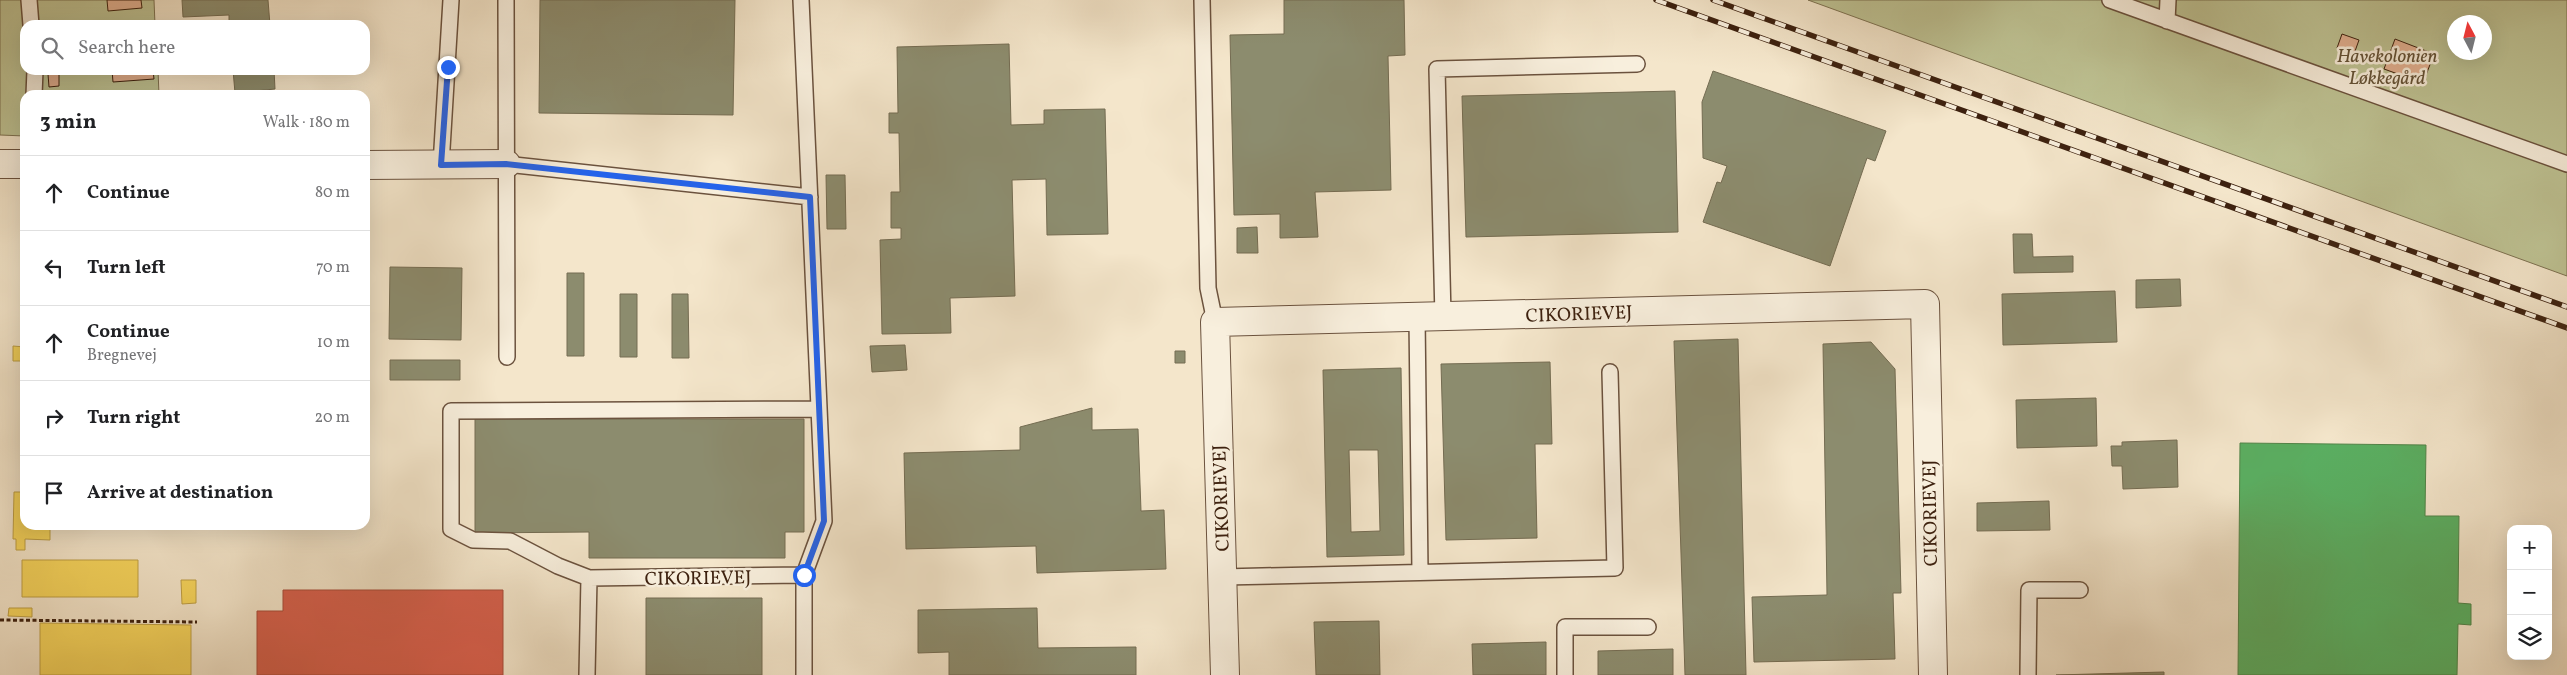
<!DOCTYPE html>
<meta charset="utf-8">
<style>
:root{--surface:#fff;--page:#f2f2f2;--text:#202124;--muted:#757577;--line:#e0e0e0}
body{margin:0;font-family:Vollkorn,serif;background:var(--page);color:var(--text)}
.controls{position:absolute;right:15px;bottom:15px;display:grid;overflow:hidden;border-radius:10px;box-shadow:0 5px 20px #0002}
.controls button{width:45px;height:45px;display:grid;place-items:center;padding:0;border:0;border-bottom:1px solid var(--line);background:var(--surface);color:var(--text);font:25px sans-serif}
.compass{position:absolute;left:2447px;top:15px;width:45px;height:45px;border-radius:50%;background:var(--surface);box-shadow:0 5px 20px #0002;rotate:353deg}
.stop{position:absolute;width:15px;height:15px;margin:-11px;border:4px solid #2563eb;border-radius:50%;background:#fff}
.stop.end{background:#2563eb;border-color:#fff;box-shadow:0 1px 5px #0008}
.list{margin:0;padding:0;list-style:none}
h2{display:flex;justify-content:space-between;align-items:center;height:65px;margin:0;padding:0 20px;font-size:21px}
h2 small{font-size:16px;font-weight:400;color:var(--muted)}
.list li{display:grid;grid-template-columns:32px 1fr auto;gap:15px;align-items:center;box-sizing:border-box;height:75px;padding:0 20px;border-top:1px solid var(--line)}
.list b{display:block;font-size:19px;white-space:nowrap}
.list p{margin:0;font-size:16px;white-space:nowrap;color:var(--muted)}
.list em{font-size:16px;font-style:normal;color:var(--muted)}
.icon{flex:none;width:28px;height:28px;fill:none;stroke:currentColor;stroke-width:2;stroke-linecap:round;stroke-linejoin:round}
.map{position:relative;flex:none;width:2567px;height:675px;overflow:hidden}
.search{position:absolute;background:var(--surface);box-shadow:0 5px 20px #0002;left:20px;top:20px;width:350px;height:55px;display:flex;align-items:center;gap:12px;box-sizing:border-box;padding:0 18px;border-radius:15px;color:var(--muted);font-size:19px}
.panel{position:absolute;background:var(--surface);box-shadow:0 5px 20px #0002;left:20px;top:90px;width:350px;height:440px;border-radius:15px}
.map>svg:first-child{display:block}
.green{fill:#bfc495;stroke:#7e7252;fill-rule:evenodd}
.homes{fill:#f6d55c;stroke:#be9f45}
.shops{fill:#d6604d;stroke:#a84d3a}
.public{fill:#5aae61;stroke:#518448}
.industry{fill:#8c8c6e;stroke:#746c52;fill-rule:evenodd}
.building{fill:#e2b192;stroke:#3d210f}
.lines{fill:none;stroke-linecap:round;stroke-linejoin:round}
.service-casing{stroke:#6b523e;stroke-width:18}
.minor-casing{stroke:#6b523e;stroke-width:30}
.path{stroke:#3d210f;stroke-width:3;stroke-dasharray:4 2.5;stroke-linecap:butt}
.service{stroke:#f8efdd;stroke-width:15}
.minor{stroke:#f8efdd;stroke-width:28}
.rail-casing{stroke:#3d210f;stroke-width:5.5}
.rail{stroke:#f8efdd;stroke-width:4;stroke-dasharray:11;stroke-linecap:butt}
.route{stroke:#2563eb;stroke-width:6}
.labels{text-anchor:middle;stroke-width:5;stroke-linejoin:round;paint-order:stroke}
.park-label{font-size:19px;font-style:italic;fill:#645237;stroke:#f8efdd}
.street-label{font-size:19px;fill:#3d210f;stroke:#f8efdd}
</style>
<div class="map">
<svg width="2567" height="675" viewBox="0 0 2567 675">
<rect width="100%" height="100%" fill="#f4e6cb"/>
<filter id="stains"><feTurbulence type="fractalNoise" baseFrequency=".004" numOctaves="4"/><feColorMatrix values="0 0 0 0 .2 0 0 0 0 .09 0 0 0 0 .02 0 0 0 .5 -.17"/></filter>
<radialGradient id="worn" r=".72"><stop offset=".6" stop-color="#630" stop-opacity="0"/><stop offset="1" stop-color="#630" stop-opacity=".3"/></radialGradient>
<path class="green" d="M0,0H154L155,25H25V70H158L159,95H25V136L0,135Z
M1808,0H2567V276ZM2454,22H2484V52H2454Z"/>
<path class="homes" d="M13,346L25,347V361H13Z
M24,455L25,525H64V527H50V540L25,539V550H16V539H13L14,492H23Z
M22,560H138V597H22Z
M181,580H196V603L182,604Z
M9,608H32V617L8,616Z
M40,623L191,625V675H40Z"/>
<path class="shops" d="M283,590H503V675H257V611H283Z"/>
<path class="public" d="M2240,443L2426,445L2425,516H2459L2458,603L2471,604V625L2458,624L2457,675H2238Z"/>
<path class="industry" d="M182,0H268L270,25H229V15L183,17Z
M540,0H735L733,115L539,113Z
M1284,0H1404L1405,55L1388,56L1391,190L1315,192L1318,237L1280,238V214L1234,215L1230,35L1284,34Z
M1009,44L1011,125L1044,124V110L1105,109L1108,234L1047,235L1046,179L1012,180L1015,296L950,298L951,333L882,334L880,240L901,239V228H891V192H900L899,133H889V113H898L897,47Z
M233,70H274L275,89L235,93Z
M1713,71L1886,131L1875,161L1867,158L1830,266L1703,222L1717,182L1721,183L1727,166L1703,158L1702,102Z
M1675,91L1678,232L1466,237L1462,96Z
M826,175H845L846,229H827Z
M1257,227L1258,253H1237V228Z
M2013,234H2032L2033,257L2073,256V272L2014,273Z
M390,267L462,268L461,340L389,339Z
M567,273H584V356H567Z
M2180,279L2181,306L2136,308V280Z
M2115,291L2117,342L2003,345L2002,294Z
M620,294H637V357H620Z
M672,294H688L689,358H672Z
M1738,339L1746,675H1685L1674,341Z
M1871,342L1895,369L1901,593H1893L1895,659L1754,662L1752,597L1827,595L1823,344Z
M905,345L907,370L872,372L870,346Z
M1175,351H1185V363H1175Z
M390,360H460V380H390Z
M1550,362L1552,444H1535L1537,538L1446,540L1441,364Z
M1401,368L1404,555L1327,557L1323,370ZM1349,450H1378L1380,531L1351,532Z
M2096,398L2097,446L2017,448L2016,400Z
M1092,408V430L1138,429L1141,511L1164,510L1166,569L1037,573L1036,546L906,549L904,453L1020,450V427Z
M475,419H804V532H785V558H589V532L475,533Z
M2177,440L2178,487L2123,489L2122,466H2112L2111,446H2122V442Z
M2049,501L2050,530L1977,531V503Z
M646,598H762V675H646Z
M1037,608L1038,648L1136,647V675H949V652L918,653V610Z
M1379,621L1380,675H1316L1314,622Z
M1546,642V675H1473L1472,644Z
M1673,649V675H1598V651Z
M2164,672V675H2056Z"/>
<path class="building" d="M107,0H141L142,8L108,11Z
M2342,34L2359,40L2354,54L2337,48Z
M2395,39L2434,54L2423,83L2384,69Z
M112,70H153L154,79L113,82Z
M59,73V86L49,87L48,74Z"/>
<g class="lines">
<defs>
<path id="service" d="M29,0L31,25
M506,0L507,357
M801,0L824,521L804,575
M1202,0L1208,288L1215,322
M2110,0L2567,164
M2167,21L2168,0
M34,95L35,70
M506,164L810,197
M441,165L451,0
M1417,317L1420,572
M1443,317L1437,69L1637,64
M1223,577L1615,568L1610,372
M589,578L558,566L510,541L473,540L451,529V411L819,409
M587,675L589,578L804,575V675
M1565,675V627H1648
M2028,675L2029,590H2080"/>
<path id="minor" d="M0,164H25
M365,165L506,164
M1225,675L1215,322L1925,304L1933,675"/>
</defs>
<use href="#service" class="service-casing"/>
<use href="#minor" class="minor-casing"/>
<path class="path" d="M0,620L197,622"/>
<use href="#service" class="service"/>
<use href="#minor" class="minor"/>
<defs>
<path id="rail" d="M1656,0L2567,328
M1713,0L2567,307"/>
</defs>
<use href="#rail" class="rail-casing"/>
<use href="#rail" class="rail"/>
</g>
<g class="lines">
<path class="route" d="M448,67L441,165L506,164L810,197L824,521L804,575"/>
</g>
<g class="labels">
<g class="park-label">
<text x="2387" y="62">Havekolonien<tspan x="2387" dy="22">Løkkegård</tspan></text>
</g>
<g class="street-label">
<text transform="translate(1579 313) rotate(-2)" y="7">CIKORIEVEJ</text>
<text transform="translate(1220 498) rotate(-92)" y="7">CIKORIEVEJ</text>
<text transform="translate(1929 513) rotate(-91)" y="7">CIKORIEVEJ</text>
<text transform="translate(698 577) rotate(-1)" y="7">CIKORIEVEJ</text>
</g>
</g>
<rect width="100%" height="100%" filter="url(#stains)"/>
<rect width="100%" height="100%" fill="url(#worn)"/>
</svg>
<div class="controls">
<button>+</button>
<button>−</button>
<button><svg class="icon" aria-label="layers" viewBox="0 0 24 24"><path d="M12 4l9 5-9 5-9-5zM3 14l9 5 9-5"/></svg></button>
</div>
<svg class="compass" viewBox="-18 -18 36 36"><path d="M0-13l5 13h-10z" fill="#e53935"/><path d="M0 13l5-13h-10z" fill="#757577"/></svg>
<div class="stop" style="left:804px;top:575px"></div>
<div class="stop end" style="left:448px;top:67px"></div>
<div class="search"><svg class="icon" aria-label="search" viewBox="0 0 24 24"><circle cx="10" cy="10" r="6"/><path d="M15 15l6 6"/></svg>Search here</div>
<section class="panel">
<h2>3 min<small>Walk · 180 m</small></h2>
<ul class="list">
<li><svg class="icon" aria-label="ahead" viewBox="0 0 24 24"><path d="M12 20V5M6 11l6-6 6 6"/></svg><div><b>Continue</b></div><em>80 m</em></li>
<li><svg class="icon" aria-label="left" viewBox="0 0 24 24"><path d="M17 20v-9H6M10 6l-5 5 5 5"/></svg><div><b>Turn left</b></div><em>70 m</em></li>
<li><svg class="icon" aria-label="ahead" viewBox="0 0 24 24"><path d="M12 20V5M6 11l6-6 6 6"/></svg><div><b>Continue</b><p>Bregnevej</p></div><em>10 m</em></li>
<li><svg class="icon" aria-label="right" viewBox="0 0 24 24"><path d="M7 20v-9h11M14 6l5 5-5 5"/></svg><div><b>Turn right</b></div><em>20 m</em></li>
<li><svg class="icon" aria-label="arrive" viewBox="0 0 24 24"><path d="M6 21V4h12l-3 4 3 4H6"/></svg><div><b>Arrive at destination</b></div></li>
</ul>
</section>
</div>
